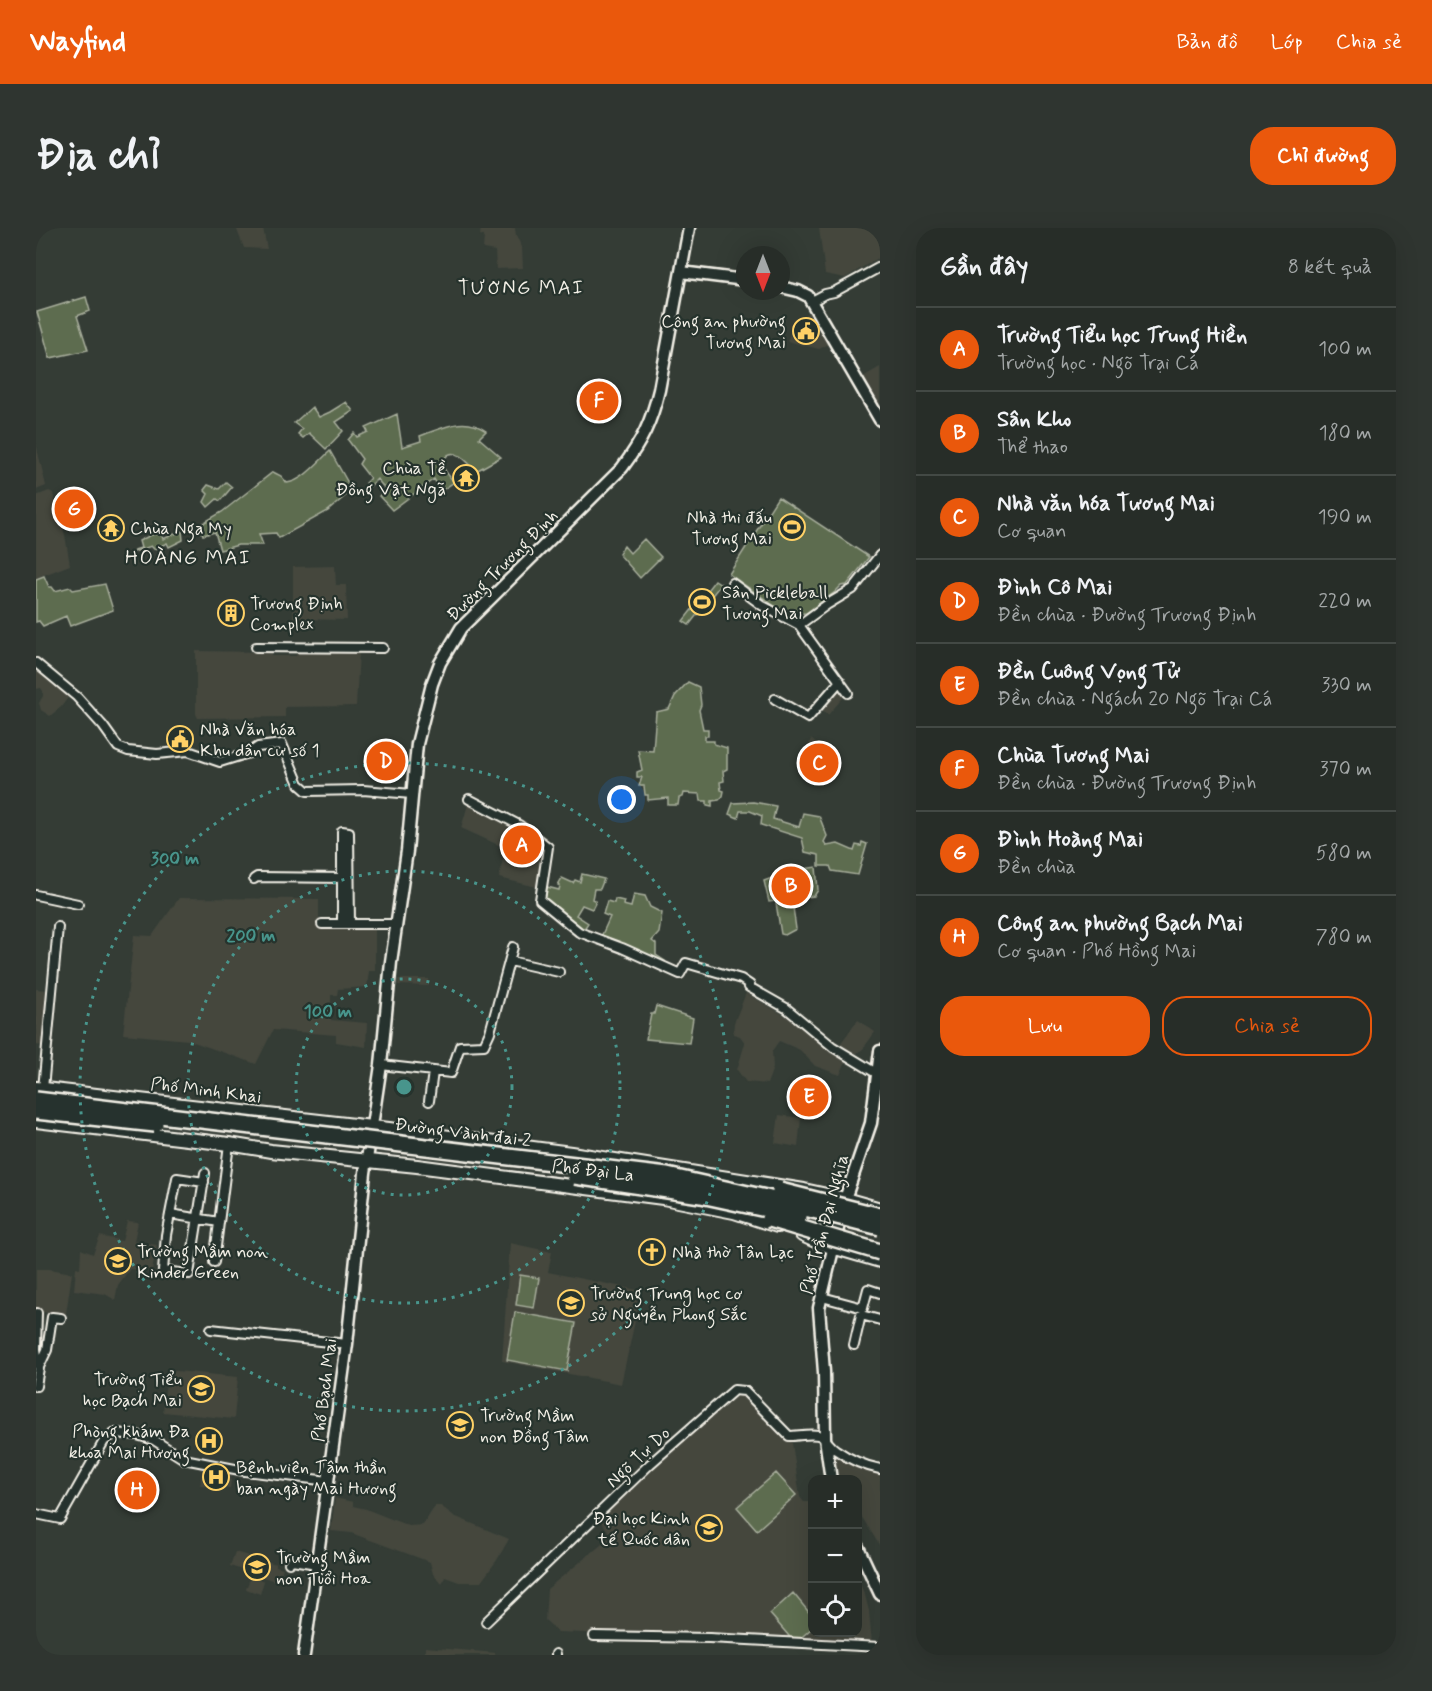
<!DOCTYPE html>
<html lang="vi">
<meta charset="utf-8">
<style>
:root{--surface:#272d28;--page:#2f3530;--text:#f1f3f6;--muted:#a4a8a8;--line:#434945;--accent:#ea580c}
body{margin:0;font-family:Mynerve,sans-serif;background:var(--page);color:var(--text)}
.controls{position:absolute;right:18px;bottom:18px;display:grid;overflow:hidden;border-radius:12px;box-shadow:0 6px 24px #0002}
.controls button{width:54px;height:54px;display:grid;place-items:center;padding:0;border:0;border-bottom:2px solid var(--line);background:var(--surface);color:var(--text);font:30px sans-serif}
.compass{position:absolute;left:700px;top:18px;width:54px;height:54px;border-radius:50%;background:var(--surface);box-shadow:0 6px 24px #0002;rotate:180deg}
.you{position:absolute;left:586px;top:572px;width:21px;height:21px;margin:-15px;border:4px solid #fff;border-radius:50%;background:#1a73e8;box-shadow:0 0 0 9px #1a73e833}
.badge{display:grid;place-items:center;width:39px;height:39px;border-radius:50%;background:var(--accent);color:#fff;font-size:20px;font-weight:700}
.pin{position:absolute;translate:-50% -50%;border:3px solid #fff;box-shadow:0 2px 6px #0006}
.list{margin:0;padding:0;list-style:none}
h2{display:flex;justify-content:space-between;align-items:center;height:78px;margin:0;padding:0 24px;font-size:26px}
h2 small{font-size:20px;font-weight:400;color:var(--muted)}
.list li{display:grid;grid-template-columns:39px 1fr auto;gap:18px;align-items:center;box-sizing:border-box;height:84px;padding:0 24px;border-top:2px solid var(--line)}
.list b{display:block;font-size:22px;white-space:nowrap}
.list p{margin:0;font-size:20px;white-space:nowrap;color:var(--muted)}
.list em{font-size:20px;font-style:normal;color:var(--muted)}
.actions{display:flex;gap:12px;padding:18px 24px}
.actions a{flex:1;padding:14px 0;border:2px solid var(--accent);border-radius:24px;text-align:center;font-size:21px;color:var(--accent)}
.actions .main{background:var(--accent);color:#fff}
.icon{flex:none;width:33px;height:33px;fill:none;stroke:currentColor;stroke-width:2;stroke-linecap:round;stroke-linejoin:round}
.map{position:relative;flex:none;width:844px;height:1427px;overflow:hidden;border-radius:24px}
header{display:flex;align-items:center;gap:36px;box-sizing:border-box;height:84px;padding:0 30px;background:var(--accent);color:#fff}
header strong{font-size:28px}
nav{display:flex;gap:33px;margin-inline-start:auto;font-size:21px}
.intro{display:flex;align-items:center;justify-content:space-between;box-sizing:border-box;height:144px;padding:0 36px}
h1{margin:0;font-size:42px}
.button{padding:15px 27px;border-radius:24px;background:var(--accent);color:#fff;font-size:21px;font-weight:700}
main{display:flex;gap:36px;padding:0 36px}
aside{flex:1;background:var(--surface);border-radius:24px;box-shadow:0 6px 24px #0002}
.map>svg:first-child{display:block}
.built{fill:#44473e}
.green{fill:#5d6c4f;stroke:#a8ae9c;stroke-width:1.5}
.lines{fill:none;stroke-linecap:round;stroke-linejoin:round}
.street-casing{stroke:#f4f1e8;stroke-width:12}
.secondary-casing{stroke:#f4f1e8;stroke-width:15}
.primary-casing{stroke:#f4f1e8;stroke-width:16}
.street{stroke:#26332d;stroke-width:8}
.secondary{stroke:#26332d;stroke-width:10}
.primary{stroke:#26332d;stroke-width:12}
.highway-bridge-casing{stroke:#f4f1e8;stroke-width:20;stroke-linecap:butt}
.highway-bridge{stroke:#26332d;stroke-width:15}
.ring{fill:none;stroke:#48958c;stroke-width:3;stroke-dasharray:3 6}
.labels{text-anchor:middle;stroke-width:4.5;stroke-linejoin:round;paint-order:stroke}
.poi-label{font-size:18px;fill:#f4f1e8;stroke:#26332d;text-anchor:start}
.street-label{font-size:18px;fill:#f4f1e8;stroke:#26332d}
.neighbourhood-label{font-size:20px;letter-spacing:1.5px;fill:#f4f1e8;stroke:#26332d}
.centre{fill:#48958c;stroke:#26332d;stroke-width:3}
.ring-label{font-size:18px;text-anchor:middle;font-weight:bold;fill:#48958c;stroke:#26332d;stroke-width:4.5;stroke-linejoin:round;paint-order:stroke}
</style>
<header>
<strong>Wayfind</strong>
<nav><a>Bản đồ</a><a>Lớp</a><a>Chia sẻ</a></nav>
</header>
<div class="intro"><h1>Địa chỉ</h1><a class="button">Chỉ đường</a></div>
<main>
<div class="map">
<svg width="844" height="1427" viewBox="0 0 844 1427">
<rect width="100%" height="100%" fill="#343c35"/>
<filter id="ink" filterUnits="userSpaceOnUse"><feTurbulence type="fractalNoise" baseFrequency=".0167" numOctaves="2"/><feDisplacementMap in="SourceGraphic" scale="12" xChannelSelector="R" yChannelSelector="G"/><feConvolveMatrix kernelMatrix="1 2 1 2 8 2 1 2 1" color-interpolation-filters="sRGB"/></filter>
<g filter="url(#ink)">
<path class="built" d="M203,0H227L231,21L208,20L201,2Z
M445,0H479L480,8L486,19L487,40L460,41L459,23L447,21L448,8L444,7Z
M783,0H844V29L809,50L789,46Z
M775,83L793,116L783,121L751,113L759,93Z
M844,139V180L825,150Z
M0,216L10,258L0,262Z
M13,263L17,265L29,307L34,337L0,350V268Z
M299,338L300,357H310L311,392L257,391V339Z
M160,423L236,424V428H260L262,424H323L320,478L249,479V489L162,490L160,486Z
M0,437L34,467L25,479L14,488L5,482L3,475L7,468V463L5,460L0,461Z
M804,455L811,465L792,487L783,480Z
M775,511L784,519L796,526L784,548L763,545Z
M433,573L483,599L510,619L505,660L463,650L469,620L425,600Z
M143,670L283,671V701L339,700V743H333L331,759L302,761L301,767H295V792L331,795L330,819L300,814V807L237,802L220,836L152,812L87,806L98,707L116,708Z
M362,751H393V758L362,757Z
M0,761L12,762L7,818L0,817Z
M710,765L760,794L794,823L810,833L804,847L779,838L764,822L743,813L736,823L737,840L731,856L710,854L701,842L709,815L704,808L697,806L698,795Z
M822,792L839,804L827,821L820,826L804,816Z
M743,887L765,890L762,919L739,915Z
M91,993L102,994L98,1013L121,1017L116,1043L94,1041L82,1057L79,1072L69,1066L38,1062L40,1039L44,1040L45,1021L57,1026L64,1008L86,1013Z
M474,1015L516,1024L512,1044L602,1062L600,1089L585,1156L466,1133Z
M0,1041H14L36,1045L30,1086L0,1084Z
M131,1142L202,1149L198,1191L127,1184Z
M697,1168H707L756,1215L764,1269L768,1274H776V1404H822V1352L829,1367L833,1383L836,1416L522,1404L509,1392L511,1361L576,1308L563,1291Z
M423,1182L431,1190L433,1194L431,1209L414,1201Z
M798,1228L844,1243V1318L822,1283V1252L803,1251Z
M167,1238L196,1243L194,1260L164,1257Z
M299,1270L317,1274V1278L330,1281L373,1298L387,1297L399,1278H405L418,1288L473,1311L461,1332L445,1354H423L409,1349L406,1356L397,1346L394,1334L315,1305L295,1303Z
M199,1324L240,1336V1338L247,1340L242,1354L194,1338Z
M215,1348L228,1353L224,1366L210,1361Z
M389,1419L460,1425L459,1427H389Z"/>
<path class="green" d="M50,69L54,83L41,88L52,122L14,130L1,84Z
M310,174L317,183L300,194L307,203L290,221L273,205L267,210L262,206L266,201L258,195L276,179L283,189L294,184Z
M361,186L366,219L385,213L384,208C407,200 428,187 450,203L443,210L465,229L440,243C435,238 429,230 422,227C412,222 404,232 409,242C411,246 415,250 418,254L405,263L398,251L356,282L343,268L350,262L341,251L333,259L330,254L334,250L323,236L326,231L312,212L318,205L321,209L332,204L330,200Z
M294,223L316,262L292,283L243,310L240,305L223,306L227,317H202L184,322L179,304L167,307L165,301L167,295L186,284L237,244L245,248L251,255C267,253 282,234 294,223Z
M190,254L196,259L184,273L181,271L172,279L168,274L172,266L168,262L172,257L183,261Z
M742,269L833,329L811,357L805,358L799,364L770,385L750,386L693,346Z
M146,303L147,312L133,319L131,315L118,321L115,318L98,324V322L105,320L103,313L115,307L125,305L127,311Z
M608,311L625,329L604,350L583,326L588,318L594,325Z
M8,348L13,359H16L19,363L34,359L37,362L69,356L77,382L34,398L30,388L7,398L3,393L0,394V351Z
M679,352L685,356L653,397L647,393Z
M652,454L663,459L665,477L663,482L667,501H672V508H669V513H678V516L691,520V541L687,543L688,553L684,554L685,562L688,563L687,568L683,572L676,573V578L671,577V573H665L664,566L648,565L647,569L643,570L642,577H632V570L612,572V567H609L608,558H603L606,549H601V544L606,542L602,522L617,523L620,484L633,481L639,468Z
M717,574L740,578L737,591L763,599L767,585L783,588L791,608L788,614L791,618L802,616L818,623L820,617L825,618L826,614L831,616L822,647L796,643L794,638H783V627L769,624L766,610L725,597L726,588L714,583H704L702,590L693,586L697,575Z
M780,639L782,662L778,668L733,674L728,653L755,643Z
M546,646L568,651L564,661H558L556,671L560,673L556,681L546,677L540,687L552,695L546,704L509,675L511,659L523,662L524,658L522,657L526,650L537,655L539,652L544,654Z
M598,666L609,668L614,679L626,685L623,705L616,713L620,716V727L629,733L626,738L564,711L574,689L567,686L571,673L578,675L579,671L588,673L587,677L595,679Z
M756,672L760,701L749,707L745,706L740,675Z
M620,778L657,790L653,815L610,811L615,786H618Z
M484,1047L503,1050L498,1080L480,1077Z
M479,1084L540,1095L531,1143L471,1132Z
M740,1245L760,1267L721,1302L701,1279Z
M757,1365L776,1388V1400L759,1415L734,1386Z"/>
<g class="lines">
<defs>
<path id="street" d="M776,73L789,66L798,64L844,39
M696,355L727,378L763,397L812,465
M763,397L792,376L817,361L844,327
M220,419L347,420
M0,435L41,469L67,498L82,519L92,523L121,526L152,523L184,534L213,525L222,519L246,516L263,556L271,563L327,562L376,566
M739,471L772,490L804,453
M433,571L483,597L512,619L504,672L543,704L586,720L644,746L650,735L705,751L714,757L713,759L750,780L797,819L840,845
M218,651L221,649L309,650
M0,667L42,676
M286,696H360
M306,696V603L313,604L314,696
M474,733L523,744
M345,837L415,845L424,818L448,817L454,804L477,719
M7,861L22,699
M393,873L397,844
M168,954L141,950L130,1007L127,1043L153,1046L169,945
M134,986L183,994
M178,1034L193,916
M786,1069L827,1080L832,1061L844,1065
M175,1101L311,1116
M818,1117L825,1087L844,1092
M3,1139L11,1122L16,1089L25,1090
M0,1158L3,1140L0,1121L1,1085
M0,1286L24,1291L68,1213L79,1205L101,1207L118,1212L148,1231L209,1243L293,1253
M253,1335L256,1332L281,1336
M450,1394L614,1236L698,1162L709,1163L753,1208C762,1208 773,1205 782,1207C791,1210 793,1218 800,1222C813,1231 829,1238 844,1241
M558,1408L673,1410L844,1419
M520,1427V1426"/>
<path id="secondary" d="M645,44L709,52
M745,59L762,63L772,68L844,192
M795,1252L789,1210L788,1144L783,1080L809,971L835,895L844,823
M822,1319L844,1366
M268,1427L311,1116L329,945L345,837L355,734L371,623L381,516L396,456L404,435L425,400L586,240C606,213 615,195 623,162L653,0"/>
<path id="primary" d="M0,860L353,901L535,925L768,962L809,971L841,980
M0,893L193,916L235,923L381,938L627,970L698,984L741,998
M766,1007L786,1016L844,1033"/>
</defs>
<use href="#street" class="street-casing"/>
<use href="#secondary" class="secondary-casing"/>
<use href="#primary" class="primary-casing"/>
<use href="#street" class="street"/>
<use href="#secondary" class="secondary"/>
<use href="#primary" class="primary"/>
<defs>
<path id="highway-bridge" d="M0,872L631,948L730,970L844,999
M0,883L119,896
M539,948L665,967L763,988
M744,963L844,988
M733,991L844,1024"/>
</defs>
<use href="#highway-bridge" class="highway-bridge-casing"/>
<use href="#highway-bridge" class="highway-bridge"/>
</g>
</g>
<g class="ring">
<circle cx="368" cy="859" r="108"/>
<circle cx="368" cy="859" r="216"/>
<circle cx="368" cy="859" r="324"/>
</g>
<defs>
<symbol id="civic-ring" viewBox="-11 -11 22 22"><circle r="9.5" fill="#26332d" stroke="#ffd166" stroke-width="1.5"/><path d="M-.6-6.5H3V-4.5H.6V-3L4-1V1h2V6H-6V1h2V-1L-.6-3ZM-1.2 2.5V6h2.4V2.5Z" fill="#ffd166"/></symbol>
<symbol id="temple-ring" viewBox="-11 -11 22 22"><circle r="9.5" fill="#26332d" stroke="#ffd166" stroke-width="1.5"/><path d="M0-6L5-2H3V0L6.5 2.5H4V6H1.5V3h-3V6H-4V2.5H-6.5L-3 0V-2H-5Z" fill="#ffd166"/></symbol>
<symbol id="stadium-ring" viewBox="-11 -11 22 22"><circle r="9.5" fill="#26332d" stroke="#ffd166" stroke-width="1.5"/><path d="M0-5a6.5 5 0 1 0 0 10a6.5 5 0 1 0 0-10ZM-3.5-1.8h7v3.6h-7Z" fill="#ffd166"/></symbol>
<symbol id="building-ring" viewBox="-11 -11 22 22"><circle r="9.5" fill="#26332d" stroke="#ffd166" stroke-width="1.5"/><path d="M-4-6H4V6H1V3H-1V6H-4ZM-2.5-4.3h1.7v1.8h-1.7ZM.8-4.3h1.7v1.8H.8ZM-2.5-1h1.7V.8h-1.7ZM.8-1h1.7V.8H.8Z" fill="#ffd166"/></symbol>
<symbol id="church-ring" viewBox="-11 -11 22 22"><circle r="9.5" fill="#26332d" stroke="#ffd166" stroke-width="1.5"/><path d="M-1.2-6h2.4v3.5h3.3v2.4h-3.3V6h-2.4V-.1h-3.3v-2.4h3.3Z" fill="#ffd166"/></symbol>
<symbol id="school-ring" viewBox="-11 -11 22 22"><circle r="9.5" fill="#26332d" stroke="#ffd166" stroke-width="1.5"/><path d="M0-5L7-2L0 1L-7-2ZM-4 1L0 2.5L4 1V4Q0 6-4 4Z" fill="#ffd166"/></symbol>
<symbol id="hospital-ring" viewBox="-11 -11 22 22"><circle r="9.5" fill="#26332d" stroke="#ffd166" stroke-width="1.5"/><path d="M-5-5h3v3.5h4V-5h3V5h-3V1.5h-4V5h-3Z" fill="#ffd166"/></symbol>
<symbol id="university-ring" viewBox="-11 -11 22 22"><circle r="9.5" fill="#26332d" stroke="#ffd166" stroke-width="1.5"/><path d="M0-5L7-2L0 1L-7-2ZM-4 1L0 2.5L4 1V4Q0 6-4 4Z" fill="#ffd166"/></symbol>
</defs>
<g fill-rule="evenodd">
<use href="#civic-ring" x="755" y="88" width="30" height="30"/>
<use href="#temple-ring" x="415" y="235" width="30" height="30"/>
<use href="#stadium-ring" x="741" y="284" width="30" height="30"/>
<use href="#temple-ring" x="60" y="285" width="30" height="30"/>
<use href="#stadium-ring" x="651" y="359" width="30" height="30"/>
<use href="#building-ring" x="180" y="370" width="30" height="30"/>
<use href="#civic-ring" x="129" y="496" width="30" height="30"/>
<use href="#church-ring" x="601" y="1009" width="30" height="30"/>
<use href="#school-ring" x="67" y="1018" width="30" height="30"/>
<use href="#school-ring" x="520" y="1060" width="30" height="30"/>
<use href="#school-ring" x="150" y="1146" width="30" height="30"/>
<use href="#school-ring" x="409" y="1182" width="30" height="30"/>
<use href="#hospital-ring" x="158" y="1198" width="30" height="30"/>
<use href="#hospital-ring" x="165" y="1234" width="30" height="30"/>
<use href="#university-ring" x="658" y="1285" width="30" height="30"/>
<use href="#school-ring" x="206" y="1324" width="30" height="30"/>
</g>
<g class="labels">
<g class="poi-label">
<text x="750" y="99" text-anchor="end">Công an phường<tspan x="750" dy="21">Tương Mai</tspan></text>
<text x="410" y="246" text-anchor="end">Chùa Tề<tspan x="410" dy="21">Đồng Vật Ngã</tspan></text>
<text x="736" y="295" text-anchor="end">Nhà thi đấu<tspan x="736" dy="21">Tương Mai</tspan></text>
<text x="94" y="306">Chùa Nga My</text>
<text x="686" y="370">Sân Pickleball<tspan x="686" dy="21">Tương Mai</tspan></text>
<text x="214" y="381">Trương Định<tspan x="214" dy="21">Complex</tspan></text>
<text x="164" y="507">Nhà Văn hóa<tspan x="164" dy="21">Khu dân cư số 1</tspan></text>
<text x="101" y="1029">Trường Mầm non<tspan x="101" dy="21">Kinder Green</tspan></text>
<text x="636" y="1030">Nhà thờ Tân Lạc</text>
<text x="554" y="1071">Trường Trung học cơ<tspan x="554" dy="21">sở Nguyễn Phong Sắc</tspan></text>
<text x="146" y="1157" text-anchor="end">Trường Tiểu<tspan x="146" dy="21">học Bạch Mai</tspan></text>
<text x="444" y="1193">Trường Mầm<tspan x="444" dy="21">non Đồng Tâm</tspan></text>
<text x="154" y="1209" text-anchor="end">Phòng khám Đa<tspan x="154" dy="21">khoa Mai Hương</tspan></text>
<text x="200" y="1245">Bệnh viện Tâm thần<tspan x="200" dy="21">ban ngày Mai Hương</tspan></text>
<text x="654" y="1296" text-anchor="end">Đại học Kinh<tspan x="654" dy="21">tế Quốc dân</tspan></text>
<text x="240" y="1335">Trường Mầm<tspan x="240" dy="21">non Tuổi Hoa</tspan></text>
</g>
<g class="street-label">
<text transform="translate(466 337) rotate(-45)" y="6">Đường Trương Định</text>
<text transform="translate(170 862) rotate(7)" y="6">Phố Minh Khai</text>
<text transform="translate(427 904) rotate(7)" y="6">Đường Vành đai 2</text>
<text transform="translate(557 942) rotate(7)" y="6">Phố Đại La</text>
<text transform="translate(788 996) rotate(-75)" y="6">Phố Trần Đại Nghĩa</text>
<text transform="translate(288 1162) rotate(-83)" y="6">Phố Bạch Mai</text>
<text transform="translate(602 1229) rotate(-43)" y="6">Ngõ Tự Do</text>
</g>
<g class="neighbourhood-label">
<text x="485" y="66">TƯƠNG MAI</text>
<text x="152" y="336">HOÀNG MAI</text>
</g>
</g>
<circle cx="368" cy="859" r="9" class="centre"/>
<g class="ring-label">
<text x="139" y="636">300 m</text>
<text x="215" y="713">200 m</text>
<text x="292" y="789">100 m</text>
</g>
</svg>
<div class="controls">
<button>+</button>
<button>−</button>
<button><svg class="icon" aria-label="locate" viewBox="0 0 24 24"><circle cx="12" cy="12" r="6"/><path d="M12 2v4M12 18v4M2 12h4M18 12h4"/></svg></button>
</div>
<svg class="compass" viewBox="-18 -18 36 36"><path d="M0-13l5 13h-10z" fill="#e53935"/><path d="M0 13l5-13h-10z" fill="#a4a8a8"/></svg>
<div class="you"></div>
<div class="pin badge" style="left:486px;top:617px">A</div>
<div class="pin badge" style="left:755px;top:658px">B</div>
<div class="pin badge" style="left:783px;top:535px">C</div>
<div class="pin badge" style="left:350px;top:533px">D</div>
<div class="pin badge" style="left:773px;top:869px">E</div>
<div class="pin badge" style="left:563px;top:173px">F</div>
<div class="pin badge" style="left:38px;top:281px">G</div>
<div class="pin badge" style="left:101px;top:1262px">H</div>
</div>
<aside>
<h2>Gần đây<small>8 kết quả</small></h2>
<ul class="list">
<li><span class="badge">A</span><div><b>Trường Tiểu học Trung Hiền</b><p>Trường học · Ngõ Trại Cá</p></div><em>100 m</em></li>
<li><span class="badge">B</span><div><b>Sân Kho</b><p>Thể thao</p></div><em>180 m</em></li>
<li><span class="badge">C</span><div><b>Nhà văn hóa Tương Mai</b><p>Cơ quan</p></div><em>190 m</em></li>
<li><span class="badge">D</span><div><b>Đình Cô Mai</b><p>Đền chùa · Đường Trương Định</p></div><em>220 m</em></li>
<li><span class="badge">E</span><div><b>Đền Cuông Vọng Tử</b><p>Đền chùa · Ngách 20 Ngõ Trại Cá</p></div><em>330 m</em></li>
<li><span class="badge">F</span><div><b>Chùa Tương Mai</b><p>Đền chùa · Đường Trương Định</p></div><em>370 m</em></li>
<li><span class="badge">G</span><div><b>Đình Hoàng Mai</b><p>Đền chùa</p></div><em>580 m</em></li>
<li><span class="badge">H</span><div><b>Công an phường Bạch Mai</b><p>Cơ quan · Phố Hồng Mai</p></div><em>780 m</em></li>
</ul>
<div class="actions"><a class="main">Lưu</a><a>Chia sẻ</a></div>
</aside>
</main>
